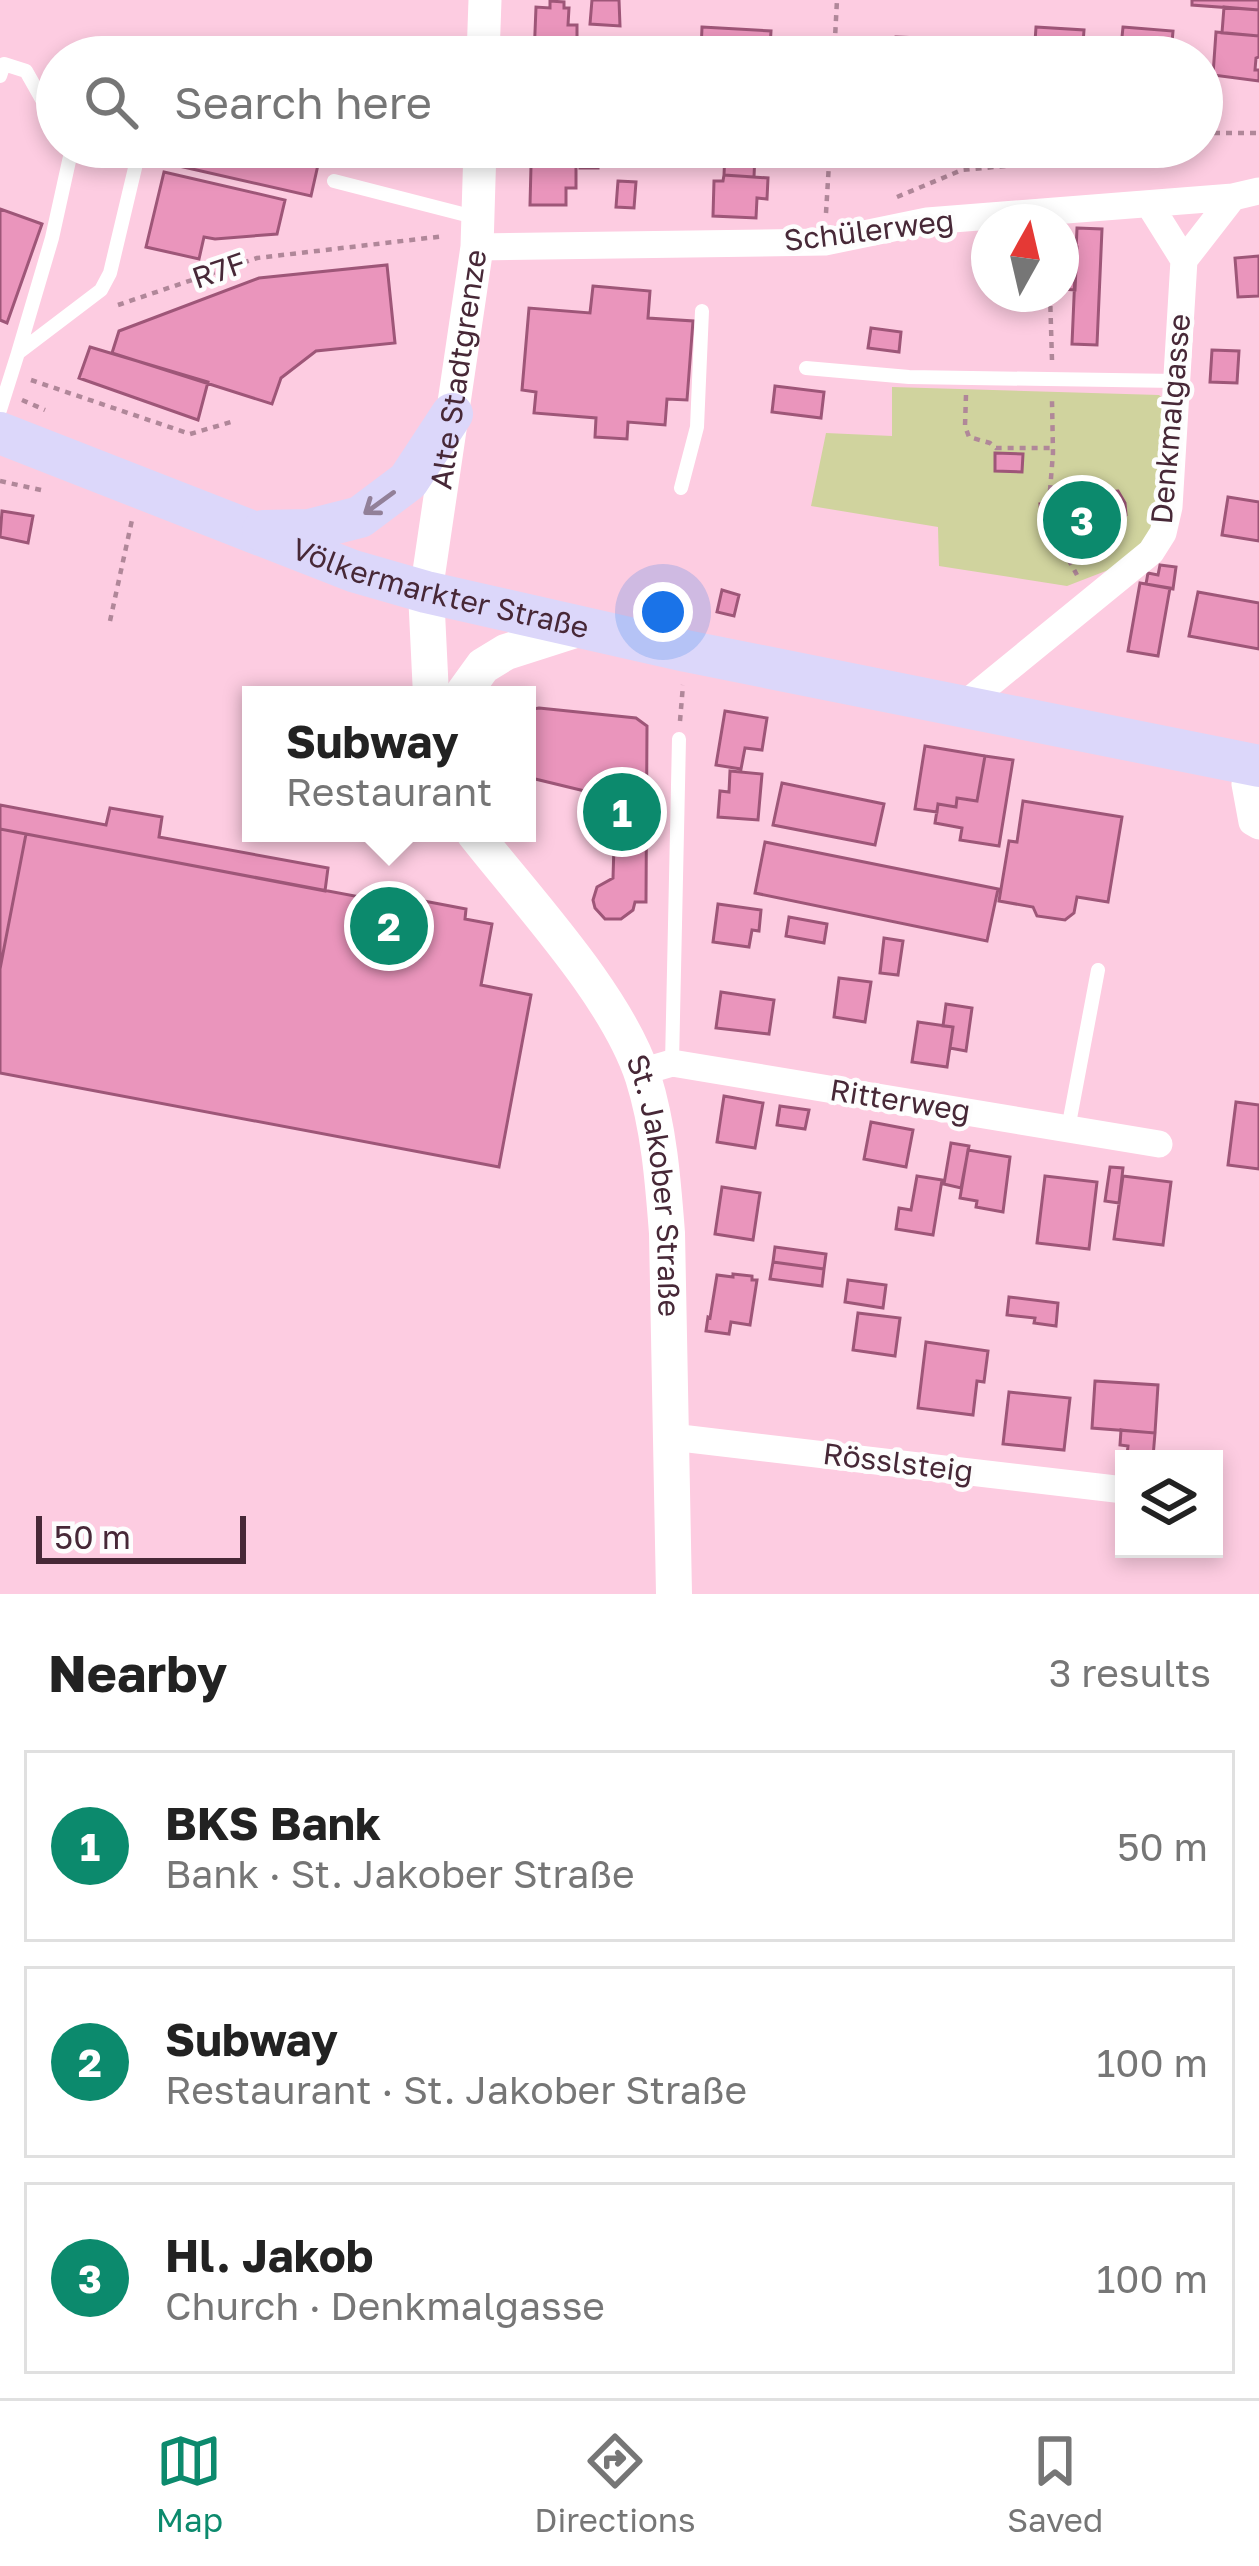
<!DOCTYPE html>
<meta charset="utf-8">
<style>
:root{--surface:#fff;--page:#f6f6f6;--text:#222;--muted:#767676;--line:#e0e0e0;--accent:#0c8a6d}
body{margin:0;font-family:"Golos Text",sans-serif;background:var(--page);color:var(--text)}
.controls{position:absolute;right:36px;bottom:36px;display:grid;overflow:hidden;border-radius:0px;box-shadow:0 6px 18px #0003}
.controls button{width:108px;height:108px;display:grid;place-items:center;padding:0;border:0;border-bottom:3px solid var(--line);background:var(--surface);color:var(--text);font:60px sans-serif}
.compass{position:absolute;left:971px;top:204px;width:108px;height:108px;border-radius:50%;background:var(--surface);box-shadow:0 6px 18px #0003;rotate:8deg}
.scale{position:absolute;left:36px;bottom:30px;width:210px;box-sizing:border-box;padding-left:12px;border:6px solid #472837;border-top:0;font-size:33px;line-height:42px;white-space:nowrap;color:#472837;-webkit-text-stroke:9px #fdfdfd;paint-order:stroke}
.you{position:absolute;left:663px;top:612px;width:42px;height:42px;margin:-30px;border:9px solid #fff;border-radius:50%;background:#1a73e8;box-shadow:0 0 0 18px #1a73e833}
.badge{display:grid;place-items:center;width:78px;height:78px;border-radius:50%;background:var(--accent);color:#fff;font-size:39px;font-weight:700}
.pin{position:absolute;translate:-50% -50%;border:6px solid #fff;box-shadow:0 3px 12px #0006}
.popup{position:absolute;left:242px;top:686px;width:294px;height:156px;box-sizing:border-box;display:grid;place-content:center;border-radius:0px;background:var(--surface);filter:drop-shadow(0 3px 9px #0005);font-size:39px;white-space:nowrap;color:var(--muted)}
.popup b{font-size:45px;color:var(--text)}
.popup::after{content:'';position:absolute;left:50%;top:100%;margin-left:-24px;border:24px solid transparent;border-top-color:var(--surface)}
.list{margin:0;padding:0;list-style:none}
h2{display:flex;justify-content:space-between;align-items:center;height:156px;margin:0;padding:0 48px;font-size:51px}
h2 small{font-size:39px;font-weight:400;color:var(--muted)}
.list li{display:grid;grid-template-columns:78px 1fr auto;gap:36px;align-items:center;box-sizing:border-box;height:192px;margin:0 24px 24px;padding:0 24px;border:3px solid var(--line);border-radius:0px}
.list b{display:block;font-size:45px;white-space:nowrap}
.list p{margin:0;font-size:39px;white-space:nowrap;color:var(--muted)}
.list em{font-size:39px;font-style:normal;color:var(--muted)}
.icon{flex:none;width:66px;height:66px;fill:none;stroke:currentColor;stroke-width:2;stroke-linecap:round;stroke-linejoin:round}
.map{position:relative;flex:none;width:1259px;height:1594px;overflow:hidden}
.search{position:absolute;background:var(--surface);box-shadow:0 6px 18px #0003;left:36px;right:36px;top:36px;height:132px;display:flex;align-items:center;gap:30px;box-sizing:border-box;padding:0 42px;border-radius:66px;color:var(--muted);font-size:45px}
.sheet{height:804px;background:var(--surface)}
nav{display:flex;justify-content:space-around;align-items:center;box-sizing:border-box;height:168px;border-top:3px solid var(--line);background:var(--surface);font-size:33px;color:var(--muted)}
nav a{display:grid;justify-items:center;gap:6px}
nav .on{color:var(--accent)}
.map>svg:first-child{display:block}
.green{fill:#d0d39e}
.building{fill:#ea95bc;stroke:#9e5678;stroke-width:3}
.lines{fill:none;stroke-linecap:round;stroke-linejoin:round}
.path{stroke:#b08799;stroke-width:4.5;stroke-dasharray:6 6;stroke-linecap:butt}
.service{stroke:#fff;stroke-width:14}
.minor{stroke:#fff;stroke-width:27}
.tertiary{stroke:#fff;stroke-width:33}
.secondary{stroke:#fff;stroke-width:36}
.primary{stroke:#dcd7fa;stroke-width:42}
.oneway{stroke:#928098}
.labels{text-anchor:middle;stroke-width:9;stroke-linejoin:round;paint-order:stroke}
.street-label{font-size:30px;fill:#472837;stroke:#fdfdfd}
</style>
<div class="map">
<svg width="1259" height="1594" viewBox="0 0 1259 1594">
<rect width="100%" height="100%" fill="#fdcce1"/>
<path class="green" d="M892,387L1159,395L1165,400L1155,526L1129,562L1067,586L939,566L938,527L811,506L826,433L892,436Z"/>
<path class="building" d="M592,0H619L620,26L590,24Z
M1192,0H1259V10L1192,5Z
M550,1L564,2V8H569L568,25H577V48H567V57H534L536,7L550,8Z
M1224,7L1259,10V36L1222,33Z
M702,27L771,31L770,48L745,47V55L701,52Z
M1036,27L1084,30L1082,57H1034Z
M1123,27L1173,31L1171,54L1168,53V57H1120Z
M1216,32L1259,36V57L1256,58L1255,70H1259V81L1213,75Z
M896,37L921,38L920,57H895Z
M941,41L995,44V57H940Z
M169,147H322L311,196L166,163Z
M527,147H570V166H527Z
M581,147H598V168H580Z
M640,147H673L672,166L639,164Z
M894,147H919L917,163L893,161Z
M919,147H943L941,165L917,163Z
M725,152L755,153L754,177L724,175Z
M531,166H576V188H566V205H530Z
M164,172L285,200L277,234L215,239L204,237L199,259L146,247Z
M724,175L768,178L767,199L757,198L756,218L713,216L714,181H723Z
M618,181L636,182L634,208L616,207Z
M0,209L42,224L7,323L0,320Z
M1077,228L1102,229L1097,345L1072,344Z
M1061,246L1077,247L1075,290L1061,289Z
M1259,256V296L1238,297L1235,258Z
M387,265L395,343L316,351L281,378L272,404L112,353L119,331L259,278Z
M593,286L650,291L648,318L693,321L687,400L667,399L665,425L628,422L627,439L595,437L596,418L534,413L536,392L522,390L529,308L590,313Z
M871,328L901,332L899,352L868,348Z
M90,347L208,382L198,420L79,378Z
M1212,350L1239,351L1237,383L1210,382Z
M775,386L824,392L821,418L772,412Z
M995,453L1023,454L1022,472L995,471Z
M1118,491L1125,503L1126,515L1119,525L1108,526L1110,543L1087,545L1086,530L1060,531L1059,527L1042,528L1040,504L1057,503V496Z
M1228,497L1259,502V541L1222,535Z
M2,511L33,516L28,543L0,537Z
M1160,565L1176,567L1173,589L1146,584L1148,573L1158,575Z
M1140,583L1170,588L1158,656L1128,651Z
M722,590L739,595L734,616L717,612Z
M1198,592L1259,603V649L1189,636Z
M539,708L636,718L647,726L646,902H635L633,910L621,919H605L595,908L593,900L597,887L613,878L614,845L605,843L600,837L597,794L527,777V710Z
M725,711L767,718L762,750L745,748L741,769L716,765Z
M925,746L985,756L977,801L957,798L956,807L938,804L937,812L915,809Z
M985,756L1013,760L999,846L960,840L962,828L935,823L938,804L956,807L957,798L977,801Z
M730,771L762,774L758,820L718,817L720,791L729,792Z
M782,783L884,804L875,845L773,825Z
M1023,801L1122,817L1108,902L1077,897L1074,913L1065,920L1037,916L1033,907L999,901L1009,841L1017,842Z
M0,805L106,825L110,808L162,817L159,837L328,868L325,891L0,829Z
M0,829L26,834L0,969Z
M26,834L381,901L382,893L466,909L465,919L492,924L481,985L531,995L499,1167L0,1073V969Z
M765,842L998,889L987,941L755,893Z
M718,904L761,910L759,931L752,930L749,947L713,942Z
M789,917L827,924L824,943L786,936Z
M884,938L903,941L898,975L880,973Z
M839,978L871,982L865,1022L834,1017Z
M721,992L774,1000L769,1034L716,1028Z
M946,1004L972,1008L966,1051L950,1048L953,1027L943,1026Z
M918,1022L953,1027L947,1067L912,1062Z
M724,1096L763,1103L755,1148L717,1142Z
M1236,1102L1259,1105V1169L1228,1165Z
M780,1106L809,1110L805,1129L777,1125Z
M871,1122L913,1130L906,1167L864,1159Z
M951,1143L969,1146L961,1188L944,1184Z
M968,1150L1010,1157L1003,1212L976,1207L977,1201L960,1198Z
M1110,1167L1123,1168L1119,1203L1105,1201Z
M917,1176L942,1180L933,1235L896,1229L899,1208L911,1210Z
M1045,1176L1097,1182L1089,1249L1037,1243Z
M1123,1176L1171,1182L1163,1245L1114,1239Z
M722,1187L760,1193L753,1240L715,1234Z
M775,1247L826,1254L824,1269L773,1262Z
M773,1262L824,1269L822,1286L770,1279Z
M733,1274L752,1276V1280H757L750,1325L731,1322L729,1334L706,1331L708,1317L710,1318L717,1275L733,1277Z
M848,1280L886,1285L883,1308L845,1302Z
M1009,1297L1058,1303L1056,1326L1034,1323L1035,1318L1007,1315Z
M858,1313L900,1318L895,1356L853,1350Z
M926,1342L988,1351L984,1382L977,1381L973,1415L918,1408Z
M1095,1381L1158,1385L1155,1433L1092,1428Z
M1009,1392L1070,1398L1064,1450L1003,1444Z
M1121,1430L1155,1433L1153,1457L1127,1455L1128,1446L1120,1445Z"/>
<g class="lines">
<path class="path" d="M834,57L837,0
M1202,133H1259
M897,197L962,170L1146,153L1158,147
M826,213L830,147
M1050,294L1052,360
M118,305L257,258L445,236
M31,380L190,434L231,422
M966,395L965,426L969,437L990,443L996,448H1050
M22,400L45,410
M0,481L41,490
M1049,503L1053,453L1052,401
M1051,528L1077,575
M110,621L132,520
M680,721L683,685"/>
<path class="service" d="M0,76L4,64L26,71L57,126
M334,181L478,218
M18,353L52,238L71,152L69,147
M806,368L909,377L1176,381
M0,410L18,353L101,290L110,273L140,147
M681,488L697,427L702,311
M672,1063L679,739
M1068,1129L1098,970"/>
<path class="minor" d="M1149,204L1184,260
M477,247L825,242L927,221L1233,197L1259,191
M960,708L1151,552L1163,533L1169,507L1184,260L1233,197
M1245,784L1252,822L1259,826
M641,1072L672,1063L1159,1144
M672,1437L1124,1490"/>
<g class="tertiary">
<path d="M483,57L485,0"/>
<path id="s1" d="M426,592L477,247L480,147"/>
</g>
<g class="secondary">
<path d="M426,592L431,695"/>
<path d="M462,695L483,666L506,652L581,628"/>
<path id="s2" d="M474,833C528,902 616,995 643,1077C659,1128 663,1181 667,1233L674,1594"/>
</g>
<g class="primary">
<path id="s3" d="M0,433L353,571L426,592L686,651L1259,766"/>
<path d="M263,531L309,530L360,517L408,481L452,414"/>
</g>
</g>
<defs><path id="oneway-shaft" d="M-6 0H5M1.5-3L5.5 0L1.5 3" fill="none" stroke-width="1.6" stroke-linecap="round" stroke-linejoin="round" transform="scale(3)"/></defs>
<use class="oneway" href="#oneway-shaft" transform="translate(379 503) rotate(144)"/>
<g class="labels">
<g class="street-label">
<text transform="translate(869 231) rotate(-7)" y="10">Schülerweg</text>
<text transform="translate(219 271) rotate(-19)" y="10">R7F</text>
<text dy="10" stroke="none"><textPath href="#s1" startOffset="225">Alte Stadtgrenze</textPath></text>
<text transform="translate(1171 419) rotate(-85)" y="10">Denkmalgasse</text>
<text dy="10" stroke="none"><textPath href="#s3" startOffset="468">Völkermarkter Straße</textPath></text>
<text transform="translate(900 1101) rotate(9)" y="10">Ritterweg</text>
<text dy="10" stroke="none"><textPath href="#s2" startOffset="408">St. Jakober Straße</textPath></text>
<text transform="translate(898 1463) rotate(7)" y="10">Rösslsteig</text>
</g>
</g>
</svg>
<div class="controls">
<button><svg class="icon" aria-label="layers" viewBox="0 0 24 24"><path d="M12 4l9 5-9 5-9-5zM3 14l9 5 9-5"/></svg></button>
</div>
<svg class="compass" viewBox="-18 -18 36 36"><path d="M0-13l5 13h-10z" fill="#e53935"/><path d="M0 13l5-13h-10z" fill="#767676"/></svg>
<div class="scale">50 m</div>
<div class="you"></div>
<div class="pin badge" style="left:622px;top:812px">1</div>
<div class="pin badge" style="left:389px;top:926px">2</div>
<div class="popup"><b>Subway</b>Restaurant</div>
<div class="pin badge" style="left:1082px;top:520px">3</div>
<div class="search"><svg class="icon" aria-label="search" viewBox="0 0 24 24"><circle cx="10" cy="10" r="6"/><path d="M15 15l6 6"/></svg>Search here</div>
</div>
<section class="sheet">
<h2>Nearby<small>3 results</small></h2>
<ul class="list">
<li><span class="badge">1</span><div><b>BKS Bank</b><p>Bank · St. Jakober Straße</p></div><em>50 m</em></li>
<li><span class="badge">2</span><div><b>Subway</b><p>Restaurant · St. Jakober Straße</p></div><em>100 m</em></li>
<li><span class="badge">3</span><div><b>Hl. Jakob</b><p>Church · Denkmalgasse</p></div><em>100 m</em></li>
</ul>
</section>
<nav>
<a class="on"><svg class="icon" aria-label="map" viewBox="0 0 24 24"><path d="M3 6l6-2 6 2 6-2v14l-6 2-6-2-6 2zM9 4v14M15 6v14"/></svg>Map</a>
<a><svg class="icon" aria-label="directions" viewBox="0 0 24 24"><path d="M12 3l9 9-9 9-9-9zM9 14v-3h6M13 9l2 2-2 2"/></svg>Directions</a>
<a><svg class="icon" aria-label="saved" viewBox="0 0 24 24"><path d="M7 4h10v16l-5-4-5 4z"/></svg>Saved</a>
</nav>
